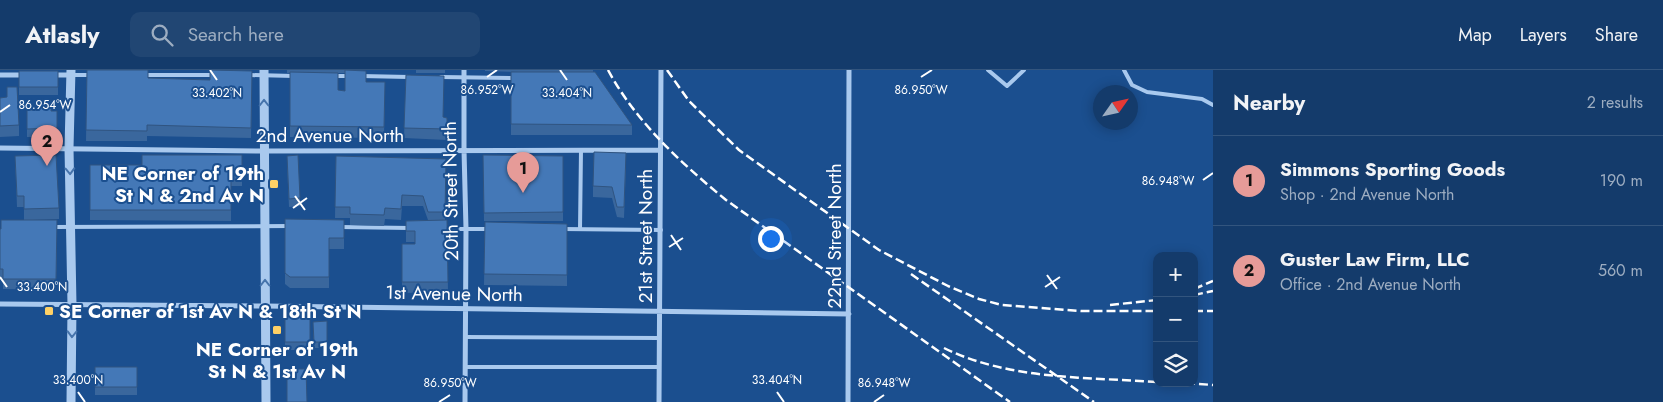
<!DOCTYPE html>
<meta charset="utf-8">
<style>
:root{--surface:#143b6b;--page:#214673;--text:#f1f3f6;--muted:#9dadc1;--line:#33557e;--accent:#e69b98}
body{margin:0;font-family:Jost,sans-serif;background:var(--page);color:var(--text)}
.controls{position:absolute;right:15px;bottom:15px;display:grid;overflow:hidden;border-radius:10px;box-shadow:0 2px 12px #0003}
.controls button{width:45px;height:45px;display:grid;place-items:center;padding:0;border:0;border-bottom:1px solid var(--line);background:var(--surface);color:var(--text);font:25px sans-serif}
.compass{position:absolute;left:1093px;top:15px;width:45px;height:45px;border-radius:50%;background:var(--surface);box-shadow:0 2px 12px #0003;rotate:56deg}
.you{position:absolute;left:770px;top:168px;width:18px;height:18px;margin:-12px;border:4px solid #fff;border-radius:50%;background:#1a73e8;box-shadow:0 0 0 8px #1a73e833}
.badge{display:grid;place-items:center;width:32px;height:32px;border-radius:50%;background:var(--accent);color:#111;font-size:16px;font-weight:700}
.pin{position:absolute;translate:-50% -41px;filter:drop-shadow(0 1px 2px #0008)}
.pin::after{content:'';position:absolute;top:26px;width:18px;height:15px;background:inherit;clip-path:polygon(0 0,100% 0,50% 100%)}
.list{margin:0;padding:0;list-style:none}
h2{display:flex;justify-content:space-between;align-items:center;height:65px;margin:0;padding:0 20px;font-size:21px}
h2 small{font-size:16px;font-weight:400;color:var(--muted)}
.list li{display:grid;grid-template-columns:32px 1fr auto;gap:15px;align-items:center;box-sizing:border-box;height:90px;padding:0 20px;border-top:1px solid var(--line)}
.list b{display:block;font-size:19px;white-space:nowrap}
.list p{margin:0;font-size:16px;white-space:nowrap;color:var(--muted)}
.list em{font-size:16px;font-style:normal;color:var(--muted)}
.icon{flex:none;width:28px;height:28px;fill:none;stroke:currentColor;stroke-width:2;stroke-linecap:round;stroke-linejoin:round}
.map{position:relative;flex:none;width:1213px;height:332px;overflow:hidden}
header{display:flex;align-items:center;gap:30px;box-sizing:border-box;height:70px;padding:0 25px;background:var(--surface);border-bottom:1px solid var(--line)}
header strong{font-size:24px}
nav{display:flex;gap:28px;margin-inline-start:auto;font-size:18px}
.search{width:350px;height:45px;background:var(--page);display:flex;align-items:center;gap:12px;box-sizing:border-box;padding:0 18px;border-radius:10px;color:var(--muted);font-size:19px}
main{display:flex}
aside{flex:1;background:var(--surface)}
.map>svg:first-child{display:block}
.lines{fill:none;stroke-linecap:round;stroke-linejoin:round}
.service{stroke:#a9c9ee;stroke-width:4}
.minor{stroke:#a9c9ee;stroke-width:5}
.tertiary{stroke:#a9c9ee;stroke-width:9}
.rail{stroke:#fff;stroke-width:2.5;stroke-dasharray:9 4;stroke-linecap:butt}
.wall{fill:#3a679d;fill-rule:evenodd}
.building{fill:#4478b7;stroke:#305480}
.oneway{stroke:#4674ac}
.ticks{fill:none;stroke:#fff;stroke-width:2}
.poi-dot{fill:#ffd166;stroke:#1b4f8f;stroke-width:2}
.labels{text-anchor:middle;stroke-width:4;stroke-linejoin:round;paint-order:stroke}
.street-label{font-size:19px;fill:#fff;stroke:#1b4f8f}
.poi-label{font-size:19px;font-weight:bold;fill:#fff;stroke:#1b4f8f;text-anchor:end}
.ticks-label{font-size:12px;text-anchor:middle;fill:#fff;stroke:#1b4f8f;stroke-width:4;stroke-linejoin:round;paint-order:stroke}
</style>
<header>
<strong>Atlasly</strong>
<div class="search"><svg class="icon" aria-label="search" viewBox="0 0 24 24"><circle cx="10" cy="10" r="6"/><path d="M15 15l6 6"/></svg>Search here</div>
<nav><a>Map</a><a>Layers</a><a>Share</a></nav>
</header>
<main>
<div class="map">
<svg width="1213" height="332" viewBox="0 0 1213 332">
<rect width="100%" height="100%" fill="#1b4f8f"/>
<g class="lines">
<path class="service" d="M988,0L1007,16L1024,0
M1124,0L1132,15L1147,22L1202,29L1213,35
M71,5H92
M144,5H214
M249,5L294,6
M334,6H349
M361,6L409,7
M441,7L514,8
M52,157L290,156
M340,157L410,158
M442,159H488
M562,159L661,160
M580,159L581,80
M465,267L659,268
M465,297H659"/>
<path class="minor" d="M464,0V80L466,159L465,332
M0,5H24
M53,5H71
M0,78L265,81L660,80
M0,234L265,236L849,244
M659,332L661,0
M848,332L849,0"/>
<path class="tertiary" d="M264,0L266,332
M71,332L72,235L69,78L71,0"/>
<path class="rail" d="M608,0C636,52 681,93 726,130L1010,332
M667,0L689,31L739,80L879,180L948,216L979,229L1002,235L1081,241H1157
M911,204L1094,332
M1194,219L1213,211
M1194,225L1213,221
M1110,235L1157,230
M1194,241H1213
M944,278C1009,310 1086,307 1157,312
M1186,313L1213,315"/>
</g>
<path class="wall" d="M87,0L148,8L210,10L252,1L251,68L147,66V71H86Z
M287,0H357L366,12H385L384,68L290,67V3H287ZM338,3H345V21L338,20Z
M416,0H445V3H416Z
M485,0H593V2L632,55V65H511V2H520L485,1Z
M19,1H58V25H19Z
M406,5L443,47L447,48V70L404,68Z
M7,17L19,55V66L0,67V28H7Z
M27,40L57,41V67H27Z
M242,85V116H231V151L90,150V95H142Z
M483,85L563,86V151H484Z
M15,86L59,138V149L33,150H57L56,220L3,219V210H0V159L24,150V137H17Z
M336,86L446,89L445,150H447L448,222L402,223V174H415V172H406V151L428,150L423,136H402L401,150L385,149L384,156L350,155V148H335Z
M287,94L300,128V136L289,137Z
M626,94L624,148L617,147L612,128L593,127V116Z
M285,149L344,150V179H329V218H290L285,214Z
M485,152L567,154V216L484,215Z
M285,246L310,247V280H285Z
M327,251V278H314L313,252Z
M95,297H137V325H95Z"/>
<path class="building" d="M87,0H148V8L210,10V0L252,1L251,58L147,55V61L86,60Z
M345,0L366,1V12H385L384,57L290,56V2L338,3V20L345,21Z
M19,1H58V17H19Z
M511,2H595L632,55L511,54Z
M406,5L444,6L443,47L447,48V59L404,58Z
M7,17H17L19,55L0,56V28L7,27Z
M39,30H51V41H57V58L27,59V40H39Z
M594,82L626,83L624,137H617L612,117L593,116Z
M56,85L59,138L24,139V126H17L15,86Z
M142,85H242V105H231V140H90V95H142Z
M298,85L300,128L289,129L287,86Z
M483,85L563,86V142L484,143Z
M336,86L446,89L445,142H428L423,126L402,125L401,139L385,138L384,145L350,144V137H335Z
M285,149L344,150V168H329V207H290L285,203Z
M1,150H57L56,209H3V199H0V159H1Z
M447,150L448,212H402V174H415V161H406V151Z
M485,152L567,154V205L484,204Z
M285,246L310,247V272H285Z
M327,251V272H314L313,252Z
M95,297H137V317H95Z
M287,299H306L307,332H287Z"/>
<defs><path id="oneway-chevron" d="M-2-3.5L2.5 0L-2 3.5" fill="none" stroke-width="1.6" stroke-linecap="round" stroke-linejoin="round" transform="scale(1.25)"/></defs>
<g class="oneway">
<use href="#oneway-chevron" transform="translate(264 33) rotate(-90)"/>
<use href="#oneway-chevron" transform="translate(70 101) rotate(88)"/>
<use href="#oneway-chevron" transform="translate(265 213) rotate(-90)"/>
<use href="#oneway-chevron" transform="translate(72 264) rotate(91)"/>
</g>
<path class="ticks" d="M210,0L217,10M560,0L567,10M487,7L497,0M921,7L932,0M0,42L10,35M1203,110L1213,103M295,126L305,140M293,138L307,128M671,165L681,180M669,177L683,168M1047,205L1057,219M0,207L7,217M1045,217L1060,207M78,322L85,332M777,322L784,332M439,332L450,325M874,332L884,325"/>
<g class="poi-dot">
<rect x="269" y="109" width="10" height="10" rx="2.5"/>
<rect x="44" y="236" width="10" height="10" rx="2.5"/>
<rect x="272" y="255" width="10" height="10" rx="2.5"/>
</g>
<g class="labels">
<g class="street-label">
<text x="330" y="72">2nd Avenue North</text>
<text transform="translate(450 121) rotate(-91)" y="7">20th Street North</text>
<text transform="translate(645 166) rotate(-90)" y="7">21st Street North</text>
<text transform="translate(834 166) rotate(-90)" y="7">22nd Street North</text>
<text transform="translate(454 223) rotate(1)" y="7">1st Avenue North</text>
</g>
<g class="poi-label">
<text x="264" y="110">NE Corner of 19th<tspan x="264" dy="22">St N &amp; 2nd Av N</tspan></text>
<text x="59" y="248" text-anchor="start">SE Corner of 1st Av N &amp; 18th St N</text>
<text x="277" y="286" text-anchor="middle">NE Corner of 19th<tspan x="277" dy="22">St N &amp; 1st Av N</tspan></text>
</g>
</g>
<g class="ticks-label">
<text x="921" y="24">86.950°W</text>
<text x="487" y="24">86.952°W</text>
<text x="217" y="27">33.402°N</text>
<text x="567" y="27">33.404°N</text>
<text x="45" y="39">86.954°W</text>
<text x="1168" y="115">86.948°W</text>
<text x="42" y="221">33.400°N</text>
<text x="78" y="314">33.400°N</text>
<text x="777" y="314">33.404°N</text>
<text x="450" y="317">86.950°W</text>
<text x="884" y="317">86.948°W</text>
</g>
</svg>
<div class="controls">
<button>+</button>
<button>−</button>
<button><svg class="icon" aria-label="layers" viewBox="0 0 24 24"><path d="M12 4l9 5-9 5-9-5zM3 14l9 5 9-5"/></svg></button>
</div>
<svg class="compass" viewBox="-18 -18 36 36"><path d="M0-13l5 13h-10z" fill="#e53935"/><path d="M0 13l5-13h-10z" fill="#9dadc1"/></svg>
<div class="you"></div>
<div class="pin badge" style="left:523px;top:123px">1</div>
<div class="pin badge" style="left:47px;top:96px">2</div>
</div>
<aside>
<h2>Nearby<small>2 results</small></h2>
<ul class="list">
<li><span class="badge">1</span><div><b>Simmons Sporting Goods</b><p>Shop · 2nd Avenue North</p></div><em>190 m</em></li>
<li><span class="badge">2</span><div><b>Guster Law Firm, LLC</b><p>Office · 2nd Avenue North</p></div><em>560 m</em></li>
</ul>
</aside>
</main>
